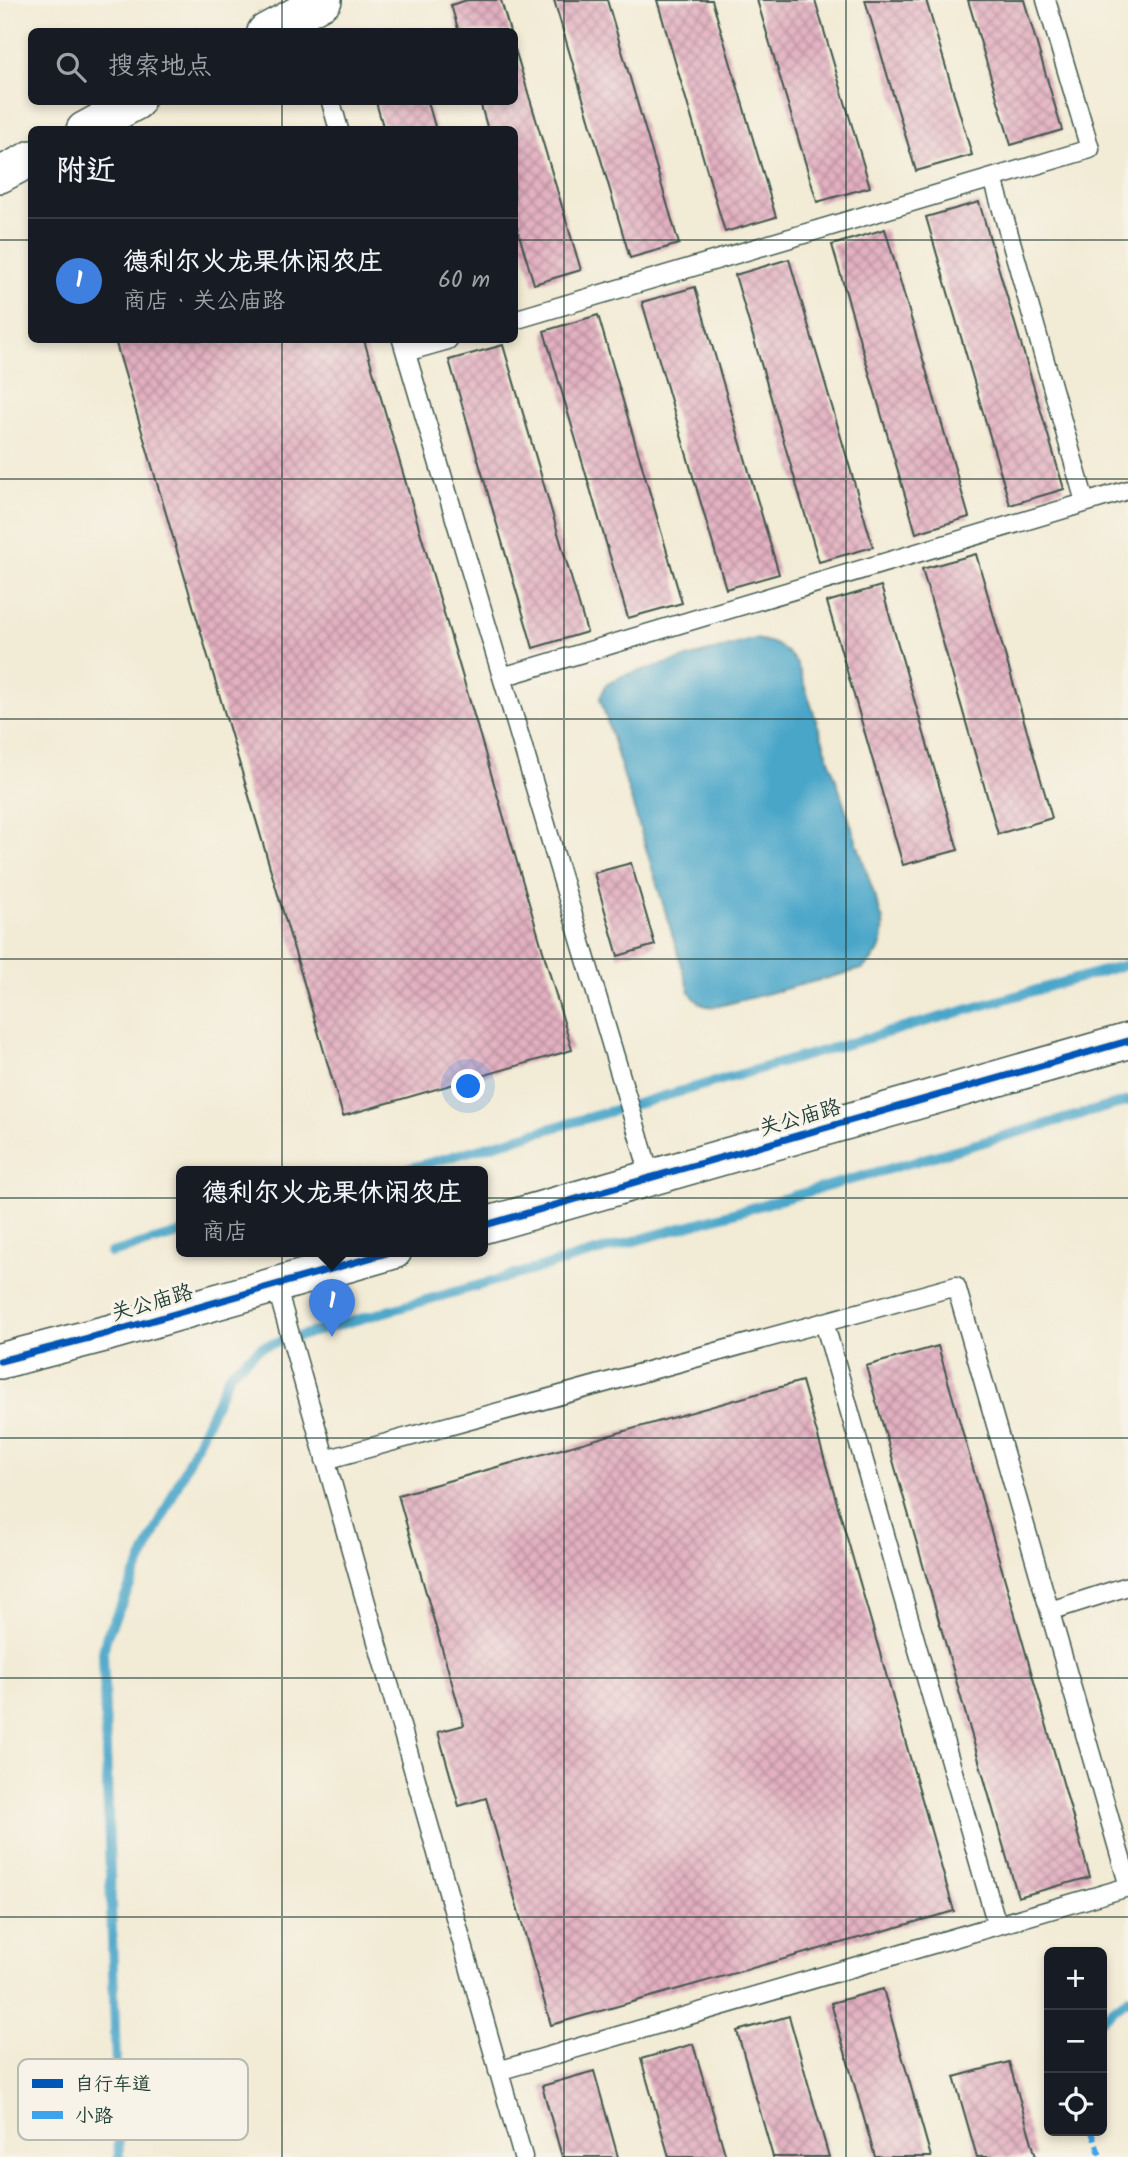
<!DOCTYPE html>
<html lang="zh">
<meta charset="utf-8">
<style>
:root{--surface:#171b24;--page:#242831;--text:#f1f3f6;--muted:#9ea1a6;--line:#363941;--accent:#ea580c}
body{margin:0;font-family:Kalam,"LXGW WenKai TC",sans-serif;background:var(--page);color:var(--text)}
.controls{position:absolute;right:21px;bottom:21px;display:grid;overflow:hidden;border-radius:10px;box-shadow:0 4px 10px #0003}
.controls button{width:63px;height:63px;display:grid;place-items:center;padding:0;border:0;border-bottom:2px solid var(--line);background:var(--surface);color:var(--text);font:35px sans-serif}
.you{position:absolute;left:469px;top:1087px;width:24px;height:24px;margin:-18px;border:5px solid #fff;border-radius:50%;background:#1a73e8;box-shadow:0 0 0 10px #1a73e833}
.badge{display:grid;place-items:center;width:46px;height:46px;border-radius:50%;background:var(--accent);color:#fff;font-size:23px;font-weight:700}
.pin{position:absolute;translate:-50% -58px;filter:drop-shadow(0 2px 4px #0008)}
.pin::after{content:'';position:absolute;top:37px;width:24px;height:21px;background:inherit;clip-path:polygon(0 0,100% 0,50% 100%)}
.popup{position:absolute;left:176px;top:1166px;width:312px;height:91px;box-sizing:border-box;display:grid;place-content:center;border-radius:10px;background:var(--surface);filter:drop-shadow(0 2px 5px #0005);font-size:23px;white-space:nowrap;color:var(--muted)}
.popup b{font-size:26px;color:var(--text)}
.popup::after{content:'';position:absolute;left:50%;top:100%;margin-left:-14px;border:14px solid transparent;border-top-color:var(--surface)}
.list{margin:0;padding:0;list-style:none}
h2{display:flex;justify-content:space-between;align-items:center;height:91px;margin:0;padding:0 28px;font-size:30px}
h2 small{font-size:23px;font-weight:400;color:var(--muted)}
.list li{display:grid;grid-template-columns:46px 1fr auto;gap:21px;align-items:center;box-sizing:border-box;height:126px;padding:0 28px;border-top:2px solid var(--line)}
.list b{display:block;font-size:26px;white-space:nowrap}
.list p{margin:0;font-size:23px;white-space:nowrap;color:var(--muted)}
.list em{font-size:23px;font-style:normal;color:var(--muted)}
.icon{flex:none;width:38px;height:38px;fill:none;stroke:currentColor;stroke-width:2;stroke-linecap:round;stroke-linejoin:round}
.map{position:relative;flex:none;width:1128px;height:2157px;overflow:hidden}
.search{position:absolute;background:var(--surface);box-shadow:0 4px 10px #0003;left:28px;top:28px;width:490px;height:77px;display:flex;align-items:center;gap:18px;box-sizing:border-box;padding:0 24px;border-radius:10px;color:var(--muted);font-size:26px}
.panel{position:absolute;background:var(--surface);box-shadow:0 4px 10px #0003;left:28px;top:126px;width:490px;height:217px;border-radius:10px}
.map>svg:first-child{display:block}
.water{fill:#4aa6c9;stroke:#34727e;stroke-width:2}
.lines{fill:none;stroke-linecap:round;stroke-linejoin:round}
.stream{stroke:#4aa6c9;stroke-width:10}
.building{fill:url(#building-cross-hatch)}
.lane-casing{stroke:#3f574c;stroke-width:21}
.street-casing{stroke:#3f574c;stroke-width:38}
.lane{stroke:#fff;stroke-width:18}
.street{stroke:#fff;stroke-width:35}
.quiet{stroke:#3da4eb;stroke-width:5;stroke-dasharray:10 5;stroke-linecap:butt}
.cycleway-casing{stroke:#f7f3e8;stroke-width:11}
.cycleway{stroke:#0057b8;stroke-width:7}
.grid{fill:none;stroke:#1f3d34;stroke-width:2;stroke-opacity:0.55}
.labels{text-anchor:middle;stroke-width:6;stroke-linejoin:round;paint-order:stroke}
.street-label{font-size:21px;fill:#1f3d34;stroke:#f7f3e8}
.key{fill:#f7f3e8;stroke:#b6bcb2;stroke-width:2}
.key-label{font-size:19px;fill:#1f3d34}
</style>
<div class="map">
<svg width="1128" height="2157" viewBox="0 0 1128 2157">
<defs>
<pattern id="building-cross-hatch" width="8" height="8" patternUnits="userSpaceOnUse" patternTransform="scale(1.75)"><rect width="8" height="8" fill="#e3b0c1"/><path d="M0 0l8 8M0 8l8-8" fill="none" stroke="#b7909e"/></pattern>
</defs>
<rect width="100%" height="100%" fill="#f7f3e8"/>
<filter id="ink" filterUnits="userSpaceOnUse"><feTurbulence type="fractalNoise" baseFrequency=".0143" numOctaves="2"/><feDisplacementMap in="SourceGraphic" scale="14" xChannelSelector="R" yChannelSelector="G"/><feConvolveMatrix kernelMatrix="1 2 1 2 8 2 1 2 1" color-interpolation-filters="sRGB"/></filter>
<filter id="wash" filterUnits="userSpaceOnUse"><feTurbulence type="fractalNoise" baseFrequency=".00686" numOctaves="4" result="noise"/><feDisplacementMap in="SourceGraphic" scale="28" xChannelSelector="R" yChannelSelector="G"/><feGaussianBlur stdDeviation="1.57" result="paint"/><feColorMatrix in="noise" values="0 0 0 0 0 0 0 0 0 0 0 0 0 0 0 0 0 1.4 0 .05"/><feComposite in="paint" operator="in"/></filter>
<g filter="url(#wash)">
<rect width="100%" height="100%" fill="#f2ebd5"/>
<path class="water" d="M755,639C776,642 783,647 797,663L883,921C885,943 879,956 862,969L719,1006C704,1008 698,1004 690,992L600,698L606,685L622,676Z"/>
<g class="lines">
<path class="stream" d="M401,1171L1128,964
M111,1253L182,1233
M1102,2019L1128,1998
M119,2157L103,1652L107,1635L230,1373L261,1347L1128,1101"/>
</g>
<g id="blocks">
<path class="building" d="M467,0H501L510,32H459L451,5Z
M554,0H607L679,244L630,258Z
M657,0H712L776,217L725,232Z
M757,0H815L870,187L817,202Z
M865,0H926L972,155L916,171Z
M968,0H1024L1062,130L1011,145Z
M515,49L581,270L534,284L514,218V130H488L480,102H514Z
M376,102H428L436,130H384Z
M979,202L1064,489L1010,505L926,217Z
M885,229L969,517L916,533L832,245Z
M789,259L873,547L819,562L735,275Z
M695,287L779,574L726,589L642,302Z
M598,315L682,603L628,618L544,331Z
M115,340H364L572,1050L343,1116Z
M503,345L587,632L533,648L449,360Z
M976,554L1052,818L998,834L922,569Z
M881,586L958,850L903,865L827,602Z
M631,863L655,945L618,956L594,873Z
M938,1346L1090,1877L1018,1897L866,1366Z
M802,1381L954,1911L551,2025L486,1798L459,1806L438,1732L464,1725L398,1495Z
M883,1989L931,2157H875L831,2003Z
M789,2016L829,2157H773L737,2031Z
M693,2044L726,2157H669L641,2059Z
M1009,2062L1036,2157H977L954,2077Z
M594,2071L618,2157H562L542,2086Z"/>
</g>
</g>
<g filter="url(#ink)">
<use href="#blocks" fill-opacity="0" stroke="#3f574c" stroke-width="2"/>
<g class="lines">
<defs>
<path id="lane" d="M331,102L339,130
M993,178L1085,502
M514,320L1090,149L1046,0
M402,340L651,1178
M406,352L448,340
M502,677L1128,490
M276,1285L523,2157
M824,1322L997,1925
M325,1460L956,1286L1128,1883
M1050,1611L1128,1586
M498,2071L1128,1887"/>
<path id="street" d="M265,32L324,0
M84,130L136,102
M0,175L32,158
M482,1226L1128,1041
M0,1361L108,1333L394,1251"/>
</defs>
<use href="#lane" class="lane-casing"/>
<use href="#street" class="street-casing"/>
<use href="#lane" class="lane"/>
<use href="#street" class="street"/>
<path class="quiet" d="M1091,2131L1101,2157"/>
<defs>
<path id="cycleway" d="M482,1226L1128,1041
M0,1361L108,1333L394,1251"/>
</defs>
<use href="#cycleway" class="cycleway-casing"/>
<use href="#cycleway" class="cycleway"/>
</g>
</g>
<path class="grid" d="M282,0V32M564,0V2157M846,0V2157M282,102V130M0,240H32M514,240H1128M282,340V2157M0,479H1128M0,719H1128M0,959H1128M0,1198H1128M0,1438H1128M0,1678H1128M0,1917H1128"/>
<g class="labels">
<g class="street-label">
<text transform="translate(800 1117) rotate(-16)" y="7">关公庙路</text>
<text transform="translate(152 1302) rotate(-16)" y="7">关公庙路</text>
</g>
</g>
<rect x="18" y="2059" width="230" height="81" rx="10" class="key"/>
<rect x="32" y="2079" width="31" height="9" fill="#0057b8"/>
<rect x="32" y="2111" width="31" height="8" fill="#3da4eb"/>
<g class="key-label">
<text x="75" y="2090">自行车道</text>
<text x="75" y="2122">小路</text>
</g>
</svg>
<div class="controls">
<button>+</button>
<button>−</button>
<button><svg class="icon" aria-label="locate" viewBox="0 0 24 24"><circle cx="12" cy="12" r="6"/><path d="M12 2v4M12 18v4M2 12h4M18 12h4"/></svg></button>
</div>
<div class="you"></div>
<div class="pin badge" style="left:332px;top:1337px;background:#3f7fe0">1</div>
<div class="popup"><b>德利尔火龙果休闲农庄</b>商店</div>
<div class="search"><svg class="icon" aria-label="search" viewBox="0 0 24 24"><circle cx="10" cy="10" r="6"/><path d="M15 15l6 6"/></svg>搜索地点</div>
<section class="panel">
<h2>附近<small></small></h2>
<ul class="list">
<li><span class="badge" style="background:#3f7fe0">1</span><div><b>德利尔火龙果休闲农庄</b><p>商店 · 关公庙路</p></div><em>60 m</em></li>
</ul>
</section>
</div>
